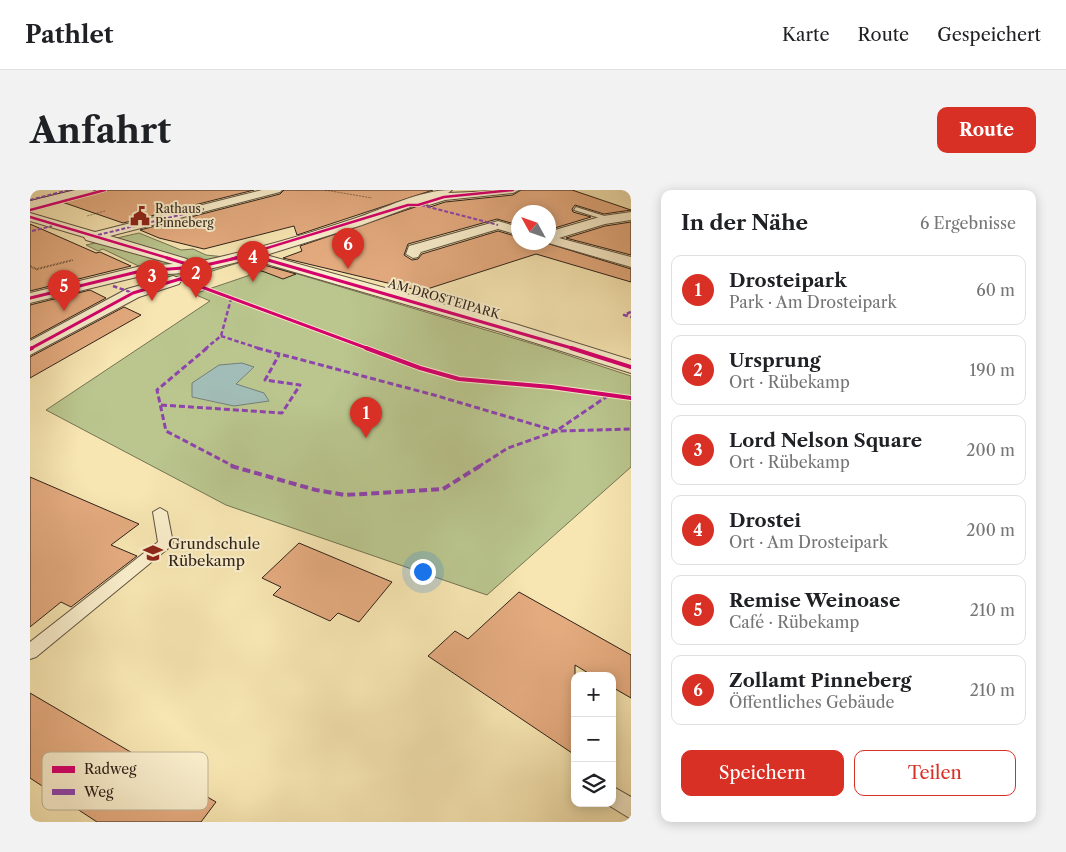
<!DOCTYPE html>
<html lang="de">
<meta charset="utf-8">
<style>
:root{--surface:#fff;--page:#f2f2f2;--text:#202124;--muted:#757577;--line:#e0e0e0;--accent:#d93025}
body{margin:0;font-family:"Libre Caslon Text",serif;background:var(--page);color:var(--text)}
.controls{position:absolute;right:15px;bottom:15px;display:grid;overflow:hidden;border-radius:10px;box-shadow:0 2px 12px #0003}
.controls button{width:45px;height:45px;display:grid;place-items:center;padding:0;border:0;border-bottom:1px solid var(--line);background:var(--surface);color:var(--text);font:25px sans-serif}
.compass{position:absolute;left:481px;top:15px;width:45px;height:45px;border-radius:50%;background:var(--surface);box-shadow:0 2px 12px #0003;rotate:310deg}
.you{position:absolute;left:392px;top:381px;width:18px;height:18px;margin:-12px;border:4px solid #fff;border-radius:50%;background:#1a73e8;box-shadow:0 0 0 8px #1a73e833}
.badge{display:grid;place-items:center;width:32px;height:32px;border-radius:50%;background:var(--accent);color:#fff;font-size:16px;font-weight:700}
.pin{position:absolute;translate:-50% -41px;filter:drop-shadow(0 1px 2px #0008)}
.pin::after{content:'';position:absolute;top:26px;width:18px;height:15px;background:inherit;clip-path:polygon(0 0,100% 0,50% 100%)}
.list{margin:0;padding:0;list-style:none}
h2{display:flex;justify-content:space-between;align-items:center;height:65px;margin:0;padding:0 20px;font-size:21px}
h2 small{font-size:16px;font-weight:400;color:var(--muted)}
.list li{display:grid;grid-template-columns:32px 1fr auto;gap:15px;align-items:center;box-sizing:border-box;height:70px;margin:0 10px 10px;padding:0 10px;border:1px solid var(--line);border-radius:10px}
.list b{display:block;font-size:19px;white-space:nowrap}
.list p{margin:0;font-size:16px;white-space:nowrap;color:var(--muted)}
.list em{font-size:16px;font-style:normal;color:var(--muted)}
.actions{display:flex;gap:10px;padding:15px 20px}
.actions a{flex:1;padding:11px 0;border:1px solid var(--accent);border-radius:10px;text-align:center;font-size:18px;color:var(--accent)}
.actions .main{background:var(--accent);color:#fff}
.icon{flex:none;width:28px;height:28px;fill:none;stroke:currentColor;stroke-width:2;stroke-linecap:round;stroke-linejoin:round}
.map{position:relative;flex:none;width:601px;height:632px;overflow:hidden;border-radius:10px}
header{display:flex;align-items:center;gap:30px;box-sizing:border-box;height:70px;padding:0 25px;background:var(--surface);border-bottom:1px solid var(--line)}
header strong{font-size:24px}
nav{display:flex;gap:28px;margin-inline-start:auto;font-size:18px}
.intro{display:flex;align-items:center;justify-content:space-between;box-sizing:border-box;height:120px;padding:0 30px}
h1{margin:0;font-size:35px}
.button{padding:12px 22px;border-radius:10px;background:var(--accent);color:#fff;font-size:18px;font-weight:700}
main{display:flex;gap:30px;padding:0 30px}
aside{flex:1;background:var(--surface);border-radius:10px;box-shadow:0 2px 12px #0003}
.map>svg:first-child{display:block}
.green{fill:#bac68e;stroke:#747454}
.water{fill:#a2bdb7;stroke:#747f78}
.building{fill:#e4ab7f;stroke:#2f221a}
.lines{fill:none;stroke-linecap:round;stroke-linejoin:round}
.lane-casing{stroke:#615340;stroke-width:2}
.street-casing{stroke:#615340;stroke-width:2}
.secondary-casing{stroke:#2f221a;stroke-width:2}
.path-far1{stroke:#2f221a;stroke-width:1;stroke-dasharray:0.5 1;stroke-linecap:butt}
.path{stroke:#2f221a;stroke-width:2;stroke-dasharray:0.5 1;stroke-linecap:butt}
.lane{fill:#faefcd;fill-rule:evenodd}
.street{fill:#faefcd;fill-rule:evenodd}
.secondary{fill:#faefcd;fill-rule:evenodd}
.quiet-far3{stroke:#8e44ad;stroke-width:2;stroke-dasharray:4 2;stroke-linecap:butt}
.quiet-far2{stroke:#8e44ad;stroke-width:2.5;stroke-dasharray:4.5 2.5;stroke-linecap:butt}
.quiet-far1{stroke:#8e44ad;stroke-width:3;stroke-dasharray:6 3;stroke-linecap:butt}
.quiet{stroke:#8e44ad;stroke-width:4;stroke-dasharray:8 4;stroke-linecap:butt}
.cycleway-far2-casing{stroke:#faefcd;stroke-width:4}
.cycleway-far1-casing{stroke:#faefcd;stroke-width:5}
.cycleway-casing{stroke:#faefcd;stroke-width:6}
.cycleway-far2{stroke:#d6006c;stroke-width:2.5}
.cycleway-far1{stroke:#d6006c;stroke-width:3}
.cycleway{stroke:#d6006c;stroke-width:4}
.labels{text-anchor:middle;stroke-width:4;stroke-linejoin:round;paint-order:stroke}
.far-poi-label{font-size:12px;fill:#2f221a;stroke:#faefcd;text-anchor:start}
.far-street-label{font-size:12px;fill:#2f221a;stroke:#faefcd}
.poi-label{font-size:15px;fill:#2f221a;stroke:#faefcd;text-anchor:start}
.key{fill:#faefcd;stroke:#bdb297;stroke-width:1}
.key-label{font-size:14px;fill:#2f221a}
</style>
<header>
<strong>Pathlet</strong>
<nav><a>Karte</a><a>Route</a><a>Gespeichert</a></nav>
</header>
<div class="intro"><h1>Anfahrt</h1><a class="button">Route</a></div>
<main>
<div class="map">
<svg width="601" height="632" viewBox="0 0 601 632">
<rect width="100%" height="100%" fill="#f7e6b2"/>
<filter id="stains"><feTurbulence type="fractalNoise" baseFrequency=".004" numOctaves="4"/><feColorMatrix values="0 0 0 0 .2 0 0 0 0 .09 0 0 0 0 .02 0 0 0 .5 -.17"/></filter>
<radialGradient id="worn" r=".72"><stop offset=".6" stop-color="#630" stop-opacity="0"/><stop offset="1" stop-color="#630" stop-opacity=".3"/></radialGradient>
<path class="green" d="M109,43L151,60L163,59L176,65L195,67L211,72L144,93L73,59L68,61L56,55Z
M244,77L510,156L601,186V277L457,405L196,315L16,220L180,111L164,104Z"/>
<path class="water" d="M212,173L224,177L206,194L234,203L239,211L204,216L162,207V193L189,175Z"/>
<path class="building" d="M66,0H224L93,33L32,12L62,4Z
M254,0H403L267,45L264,36L174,59L129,48L110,40L250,4Z
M491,0H542L601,20L574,24L545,15L542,19L543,22L561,27L518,40V22H488V35L467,29L378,54L374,65L382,70L388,69L392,64L468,41L488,47V52H513L601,79V92L506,64L391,101L253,68L272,61L270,56L394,14L400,17L415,12L483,5Z
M601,32V65L536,48L575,36Z
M0,34L66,63L70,62L101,76L0,101Z
M234,75L266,84L253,89L224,78Z
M60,100L76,108L0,149V115Z
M94,117L111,125L0,188V167Z
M0,287L109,334L81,355L107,366L41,417L31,412L0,437Z
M269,353L362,392L329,432L308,423L300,431L243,405L251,397L232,388Z
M489,402L601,465V508L582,497V486H563L545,475V565L398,466L425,441L438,449Z
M0,503L186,612L171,632H67L0,588Z"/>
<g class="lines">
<defs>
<path id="lane" d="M546,17L581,28L582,29L579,31L544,20Z
M130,318L137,322L143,353L141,356L6,467L0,469V452L128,352L123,322Z
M582,596L601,607V629L575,613H582Z"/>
<path id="street" d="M232,0H252L250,2L80,46L157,69L159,73L167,72C220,61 272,46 323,29C355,19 388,0 422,0L418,3L489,0L483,3L415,10L399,15L394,12L332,35L236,65L485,134L601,170V183L471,142L220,69L167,82L111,86L0,113V103L111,76L143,74L56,50L54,47L0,31V23L65,42Z
M601,22V30L575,34L529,48L601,67V77L515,52H518V42L573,26Z
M468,31L488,37V45L468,39L391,62L388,67L383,68L376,64L379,56Z
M143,86L149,88L151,91L149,94L109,107L0,165V151L97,99Z"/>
<path id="secondary" d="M45,0H64L62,2L0,19V11Z"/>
</defs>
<use href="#lane" class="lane-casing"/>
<use href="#street" class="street-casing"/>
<use href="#secondary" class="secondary-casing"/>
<path class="path-far1" d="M295,0L342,8
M57,26L75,21"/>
<path class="path" d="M0,76L8,80
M7,79L43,70"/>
<use href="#lane" class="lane"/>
<use href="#street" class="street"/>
<use href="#secondary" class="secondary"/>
<path class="quiet-far3" d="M0,10L39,0
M391,15L468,35
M2,41L22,36
M68,45L174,19"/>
<path class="quiet-far2" d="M83,96L103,103
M601,122L594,125L601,127
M191,146L231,159
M175,159L191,146L201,109"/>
<path class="quiet-far1" d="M177,158L127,200L136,241L205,277
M227,158L404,205L526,241L601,239
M131,215L252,223L270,195L235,190L249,165
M448,277L478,258L526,241L579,205"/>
<path class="quiet" d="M201,276L286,300L315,305L413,299L450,276"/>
<defs>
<path id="cycleway-far2" d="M0,20L75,0
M0,27L141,69
M220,65L235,69
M201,69L378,15H388L414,7L483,0"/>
<path id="cycleway-far1" d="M137,68L160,75
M231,68L545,159
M150,89L339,159
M0,108L111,81L167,77L207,68
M0,159L103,103L150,89L157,84"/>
<path id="cycleway" d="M336,158L390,178L429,189L521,197L601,208
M541,158L601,177
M0,159L2,158"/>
</defs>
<use href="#cycleway-far2" class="cycleway-far2-casing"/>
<use href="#cycleway-far1" class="cycleway-far1-casing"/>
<use href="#cycleway" class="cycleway-casing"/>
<use href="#cycleway-far2" class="cycleway-far2"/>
<use href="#cycleway-far1" class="cycleway-far1"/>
<use href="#cycleway" class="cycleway"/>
</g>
<defs>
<symbol id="civic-bare" viewBox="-9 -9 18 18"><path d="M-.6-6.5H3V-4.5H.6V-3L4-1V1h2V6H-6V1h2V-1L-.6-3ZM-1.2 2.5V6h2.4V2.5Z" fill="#8f2418" stroke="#faefcd" stroke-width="2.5" paint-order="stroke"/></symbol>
<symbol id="school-bare" viewBox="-9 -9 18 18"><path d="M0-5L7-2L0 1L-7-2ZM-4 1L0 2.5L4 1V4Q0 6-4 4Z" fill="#8f2418" stroke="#faefcd" stroke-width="2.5" paint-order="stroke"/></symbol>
</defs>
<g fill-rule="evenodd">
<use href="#civic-bare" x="96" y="12" width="28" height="28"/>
<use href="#school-bare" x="109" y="349" width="28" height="28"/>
</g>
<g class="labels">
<g class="far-poi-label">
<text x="125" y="23">Rathaus<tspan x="125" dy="14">Pinneberg</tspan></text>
</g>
<g class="far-street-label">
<text transform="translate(414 109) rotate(16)" y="4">AM DROSTEIPARK</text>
</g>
<g class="poi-label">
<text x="138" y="359">Grundschule<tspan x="138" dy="17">Rübekamp</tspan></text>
</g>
</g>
<rect x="12" y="562" width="166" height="58" rx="8" class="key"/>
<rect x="22" y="576" width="23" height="7" fill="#d6006c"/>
<rect x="22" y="599" width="23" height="6" fill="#8e44ad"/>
<g class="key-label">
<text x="54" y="584">Radweg</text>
<text x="54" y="607">Weg</text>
</g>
<rect width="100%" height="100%" filter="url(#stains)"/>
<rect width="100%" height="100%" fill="url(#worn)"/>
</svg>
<div class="controls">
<button>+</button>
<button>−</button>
<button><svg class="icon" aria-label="layers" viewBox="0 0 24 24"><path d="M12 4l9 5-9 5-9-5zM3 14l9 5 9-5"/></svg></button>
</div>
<svg class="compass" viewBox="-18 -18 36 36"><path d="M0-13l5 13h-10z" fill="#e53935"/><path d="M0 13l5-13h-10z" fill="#757577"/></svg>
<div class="you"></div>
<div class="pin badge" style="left:336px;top:248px">1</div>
<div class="pin badge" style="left:166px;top:108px">2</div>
<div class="pin badge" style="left:122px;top:111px">3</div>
<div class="pin badge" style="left:223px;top:92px">4</div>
<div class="pin badge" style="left:34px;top:121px">5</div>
<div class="pin badge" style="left:318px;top:79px">6</div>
</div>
<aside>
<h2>In der Nähe<small>6 Ergebnisse</small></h2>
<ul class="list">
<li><span class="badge">1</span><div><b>Drosteipark</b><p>Park · Am Drosteipark</p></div><em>60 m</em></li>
<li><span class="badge">2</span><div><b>Ursprung</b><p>Ort · Rübekamp</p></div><em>190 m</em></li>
<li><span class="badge">3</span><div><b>Lord Nelson Square</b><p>Ort · Rübekamp</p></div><em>200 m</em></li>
<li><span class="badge">4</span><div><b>Drostei</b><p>Ort · Am Drosteipark</p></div><em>200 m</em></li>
<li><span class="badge">5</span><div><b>Remise Weinoase</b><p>Café · Rübekamp</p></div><em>210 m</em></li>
<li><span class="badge">6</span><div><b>Zollamt Pinneberg</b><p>Öffentliches Gebäude</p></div><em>210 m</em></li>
</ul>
<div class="actions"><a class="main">Speichern</a><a>Teilen</a></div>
</aside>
</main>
